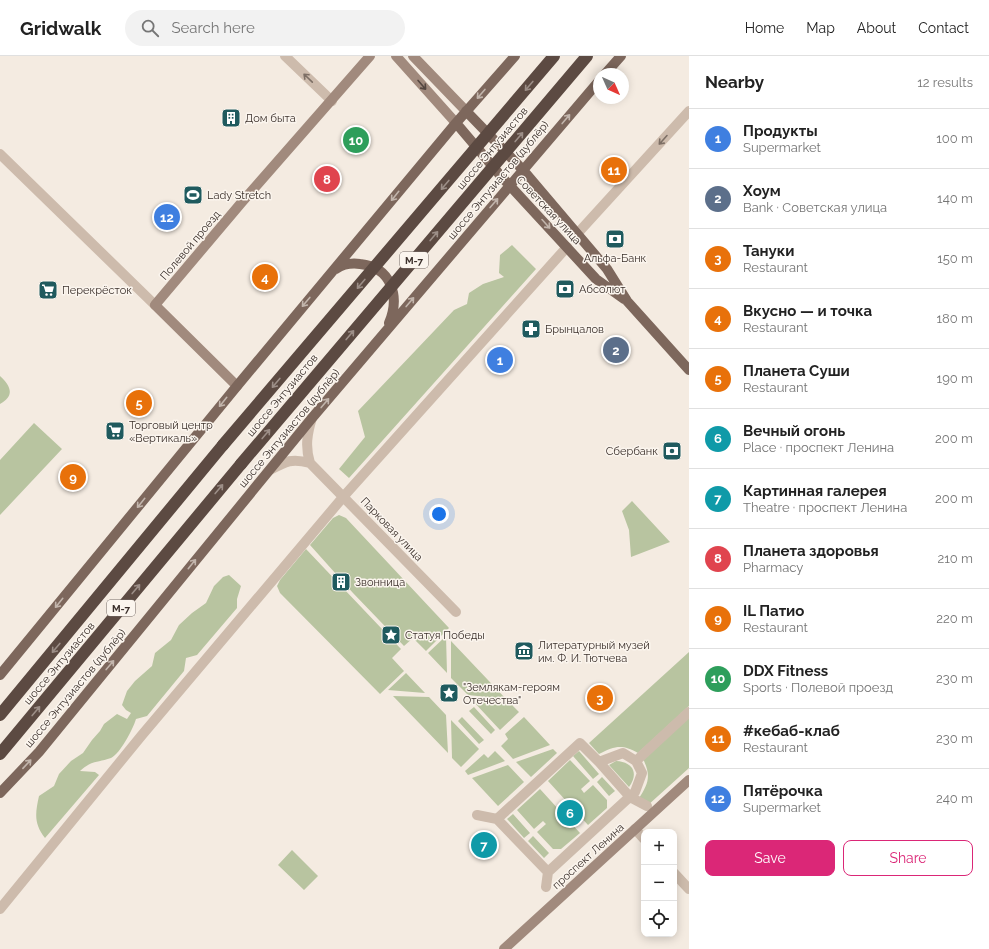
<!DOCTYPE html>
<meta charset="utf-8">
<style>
:root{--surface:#fff;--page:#f2f2f2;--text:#222;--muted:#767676;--line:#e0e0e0;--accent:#db2777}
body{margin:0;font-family:Raleway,sans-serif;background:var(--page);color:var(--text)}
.controls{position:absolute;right:12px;bottom:12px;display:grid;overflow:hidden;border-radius:8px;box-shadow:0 2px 10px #0003}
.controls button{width:36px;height:36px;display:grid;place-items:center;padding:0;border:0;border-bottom:1px solid var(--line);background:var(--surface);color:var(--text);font:20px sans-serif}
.compass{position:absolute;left:593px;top:12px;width:36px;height:36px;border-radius:50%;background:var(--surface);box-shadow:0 2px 10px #0003;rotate:135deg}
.you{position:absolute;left:439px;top:458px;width:14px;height:14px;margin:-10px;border:3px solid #fff;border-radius:50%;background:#1a73e8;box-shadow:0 0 0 6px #1a73e833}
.badge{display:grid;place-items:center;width:26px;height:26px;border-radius:50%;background:var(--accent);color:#fff;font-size:13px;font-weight:700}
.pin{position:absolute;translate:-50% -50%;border:2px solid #fff;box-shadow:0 1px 4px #0006}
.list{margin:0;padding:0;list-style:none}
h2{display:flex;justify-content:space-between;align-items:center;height:52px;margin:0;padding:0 16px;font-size:17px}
h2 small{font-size:13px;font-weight:400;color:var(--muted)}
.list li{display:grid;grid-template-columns:26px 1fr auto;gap:12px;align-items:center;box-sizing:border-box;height:60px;padding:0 16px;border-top:1px solid var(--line)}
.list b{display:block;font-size:15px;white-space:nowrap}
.list p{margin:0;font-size:13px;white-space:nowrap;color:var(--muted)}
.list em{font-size:13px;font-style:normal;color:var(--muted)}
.actions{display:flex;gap:8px;padding:12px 16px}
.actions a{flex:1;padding:9px 0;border:1px solid var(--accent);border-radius:8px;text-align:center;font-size:14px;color:var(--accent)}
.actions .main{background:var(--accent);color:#fff}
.icon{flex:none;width:22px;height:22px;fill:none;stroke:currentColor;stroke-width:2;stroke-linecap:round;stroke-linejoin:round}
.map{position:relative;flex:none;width:689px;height:893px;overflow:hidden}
header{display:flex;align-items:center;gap:24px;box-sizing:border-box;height:56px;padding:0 20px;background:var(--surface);border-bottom:1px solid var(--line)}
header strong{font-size:19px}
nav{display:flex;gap:22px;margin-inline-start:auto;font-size:14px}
.search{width:280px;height:36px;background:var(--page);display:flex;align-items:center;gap:10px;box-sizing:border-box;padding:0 14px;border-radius:22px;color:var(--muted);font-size:15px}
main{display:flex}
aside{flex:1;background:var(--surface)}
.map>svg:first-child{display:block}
.green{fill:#b8c4a0}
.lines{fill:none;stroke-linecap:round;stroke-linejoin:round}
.street{stroke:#cdbbac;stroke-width:10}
.secondary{stroke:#a18a7d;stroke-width:10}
.primary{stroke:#7d675c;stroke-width:10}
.highway{stroke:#5c4a42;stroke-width:12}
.highway-bridge{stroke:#5c4a42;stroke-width:12}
.oneway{stroke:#7d6f65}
.oneway2{stroke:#544640}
.oneway3{stroke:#9c8e87}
.oneway4{stroke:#c2b5ac}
.labels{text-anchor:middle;stroke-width:3;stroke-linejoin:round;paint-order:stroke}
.shield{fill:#fbf5ee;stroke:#756b66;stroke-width:1}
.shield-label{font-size:10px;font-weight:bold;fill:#3b302b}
.poi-label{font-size:11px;fill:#3b302b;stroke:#fbf5ee;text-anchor:start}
.street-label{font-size:11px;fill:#3b302b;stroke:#fbf5ee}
</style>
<header>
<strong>Gridwalk</strong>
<div class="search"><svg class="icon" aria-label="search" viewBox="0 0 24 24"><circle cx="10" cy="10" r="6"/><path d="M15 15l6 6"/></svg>Search here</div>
<nav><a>Home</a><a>Map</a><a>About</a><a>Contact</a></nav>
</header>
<main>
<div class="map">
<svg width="689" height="893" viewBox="0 0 689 893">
<rect width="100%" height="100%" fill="#f4ebe1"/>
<path class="green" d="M512,189L536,213L349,422L339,413L365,381L358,355L454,254L467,248L469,237L483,228L504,221L499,217L500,199Z
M0,320C11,330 15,340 0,348Z
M34,367L62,393L0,459V404Z
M632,445L670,486L631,501L629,474L622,455Z
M339,459L346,462L449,572L426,595L413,582L404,590L353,537L310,489L333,462Z
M306,493L401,593L392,602L404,615L380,638L280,537L277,530L280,524Z
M229,519L241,530L237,543V552L197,599L186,602L184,615L147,660L136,663C133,673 120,698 111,702C97,707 92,704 80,715L95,716L99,719L45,782C34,768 35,758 39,740L54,730L59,718L71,705L83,697L92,684L100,675L104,668L117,658L127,663L131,657L126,654L122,649L127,635L135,625L152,610L155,597L171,584L179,569L192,557L206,547L214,530L223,521Z
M446,580L447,617L428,597Z
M451,585L506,643L468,639L451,622Z
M689,596V650L638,697C622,688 615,690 599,698L589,687Z
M406,617L425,637L388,634Z
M393,640L429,641L446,659L448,697Z
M472,644L510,647L519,656L500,674Z
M474,651L495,674L491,678L469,655Z
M462,661L484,684L479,688L458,665Z
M524,661L550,689L513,703L501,690L508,683L505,678Z
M689,661V712L647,750L639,742C649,727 651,719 643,703Z
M451,664L479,693L461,711L452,702Z
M553,693L557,697L531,721L516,706Z
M495,695L505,705L468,719L465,715L484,698L488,702Z
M579,695L599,718L593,723L573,700Z
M570,704L590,725L581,733L584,737L593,729L607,744V752L588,769L548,725Z
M616,705C633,706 639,717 629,731L609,709Z
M508,709L524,726L498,750L472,722Z
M602,721L615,735L609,740L597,726Z
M540,733L580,777L561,793H553L537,776L546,768L543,765L534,773L517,754Z
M513,758L530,777L524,782L507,763Z
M533,780L549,797L544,802L528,785Z
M292,794L318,820L304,834L278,809Z"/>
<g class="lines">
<path class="street" d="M285,0L332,45
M0,98L155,249
M577,178L689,55
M310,407C305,391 307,378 312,362
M270,414C286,405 292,402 310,407L456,556
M580,687L599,706L623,697L636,705L642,717L635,736L548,816L497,763Z
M636,705L689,656
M599,706L630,741L647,750
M477,759L497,763
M635,773L644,783
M674,817L689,833
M546,831L548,816
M0,853L142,679L344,440L567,191"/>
<path class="secondary" d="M396,0L456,67
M413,0L466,55
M237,330L155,249L242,146L370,0
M504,893L689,724"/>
<path class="primary" d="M605,18L621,0
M466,55L523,114L607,213L627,245L689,314
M456,67L500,119L596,223L624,243
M336,213C343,208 352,207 360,208C392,211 400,241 389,267
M0,619L237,330L456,67L515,0
M0,737L39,696L312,362L599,25"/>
<path class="highway" d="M0,659L223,389
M0,698L241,408"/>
<path class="highway-bridge" d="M223,389L554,0
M241,408L587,0"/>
</g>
<defs><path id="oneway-shaft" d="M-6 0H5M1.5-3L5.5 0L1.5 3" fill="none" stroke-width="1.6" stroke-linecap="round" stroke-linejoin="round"/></defs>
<g class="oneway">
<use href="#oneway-shaft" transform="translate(308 22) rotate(-136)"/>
<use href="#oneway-shaft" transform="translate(663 84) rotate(132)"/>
</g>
<use class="oneway2" href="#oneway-shaft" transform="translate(422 29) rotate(49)"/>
<g class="oneway3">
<use href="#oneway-shaft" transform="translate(529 30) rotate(130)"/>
<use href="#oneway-shaft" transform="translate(519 81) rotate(-50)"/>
<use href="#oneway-shaft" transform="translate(445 129) rotate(130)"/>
<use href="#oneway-shaft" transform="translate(434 180) rotate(-50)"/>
<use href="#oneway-shaft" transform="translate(361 228) rotate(130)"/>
<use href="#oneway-shaft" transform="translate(350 279) rotate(-50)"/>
<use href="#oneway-shaft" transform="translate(276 327) rotate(130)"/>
<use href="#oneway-shaft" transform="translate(266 378) rotate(-50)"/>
<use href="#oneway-shaft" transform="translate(219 433) rotate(-50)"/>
<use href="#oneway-shaft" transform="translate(136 533) rotate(-50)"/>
<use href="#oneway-shaft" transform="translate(56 592) rotate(130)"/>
<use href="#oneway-shaft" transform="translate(36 655) rotate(-50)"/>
</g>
<g class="oneway4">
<use href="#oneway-shaft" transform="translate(481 38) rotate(131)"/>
<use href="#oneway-shaft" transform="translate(566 63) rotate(-50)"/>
<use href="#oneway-shaft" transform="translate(395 140) rotate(129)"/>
<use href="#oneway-shaft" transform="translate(494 147) rotate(-49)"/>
<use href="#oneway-shaft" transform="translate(546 168) rotate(48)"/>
<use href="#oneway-shaft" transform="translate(306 246) rotate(130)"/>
<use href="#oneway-shaft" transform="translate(410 246) rotate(-50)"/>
<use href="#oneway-shaft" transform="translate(223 346) rotate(129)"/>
<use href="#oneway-shaft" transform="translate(325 347) rotate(-50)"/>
<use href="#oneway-shaft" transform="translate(141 447) rotate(129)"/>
<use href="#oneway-shaft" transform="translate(192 508) rotate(-51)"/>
<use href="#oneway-shaft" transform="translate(59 547) rotate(129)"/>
<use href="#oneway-shaft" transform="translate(110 609) rotate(-50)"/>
<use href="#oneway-shaft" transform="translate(27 708) rotate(-47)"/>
</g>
<defs>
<symbol id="building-square" viewBox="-11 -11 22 22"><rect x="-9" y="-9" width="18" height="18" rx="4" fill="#1f5a5e" stroke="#fbf5ee"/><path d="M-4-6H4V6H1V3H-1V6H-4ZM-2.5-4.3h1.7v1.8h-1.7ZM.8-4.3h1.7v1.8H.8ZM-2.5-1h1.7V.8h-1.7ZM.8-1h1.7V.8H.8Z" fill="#fff"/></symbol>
<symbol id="stadium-square" viewBox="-11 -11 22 22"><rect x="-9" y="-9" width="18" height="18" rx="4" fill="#1f5a5e" stroke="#fbf5ee"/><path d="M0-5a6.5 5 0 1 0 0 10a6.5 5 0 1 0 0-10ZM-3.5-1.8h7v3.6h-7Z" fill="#fff"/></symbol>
<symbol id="bank-square" viewBox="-11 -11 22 22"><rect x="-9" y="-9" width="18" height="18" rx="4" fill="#1f5a5e" stroke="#fbf5ee"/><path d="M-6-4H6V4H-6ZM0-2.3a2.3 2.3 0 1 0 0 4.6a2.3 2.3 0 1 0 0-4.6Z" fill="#fff"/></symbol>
<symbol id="supermarket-square" viewBox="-11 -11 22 22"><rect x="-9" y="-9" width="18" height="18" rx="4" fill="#1f5a5e" stroke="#fbf5ee"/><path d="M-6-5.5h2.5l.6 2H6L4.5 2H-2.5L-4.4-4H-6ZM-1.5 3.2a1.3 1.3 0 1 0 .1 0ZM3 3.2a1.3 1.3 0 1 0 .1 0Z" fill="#fff"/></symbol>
<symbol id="pharmacy-square" viewBox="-11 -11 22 22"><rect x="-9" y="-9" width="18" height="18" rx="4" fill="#1f5a5e" stroke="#fbf5ee"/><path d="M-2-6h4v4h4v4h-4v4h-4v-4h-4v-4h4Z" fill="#fff"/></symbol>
<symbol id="sight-square" viewBox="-11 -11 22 22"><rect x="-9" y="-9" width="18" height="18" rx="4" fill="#1f5a5e" stroke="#fbf5ee"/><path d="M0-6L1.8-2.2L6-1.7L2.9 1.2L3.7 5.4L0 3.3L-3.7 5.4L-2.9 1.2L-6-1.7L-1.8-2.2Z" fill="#fff"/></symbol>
<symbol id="museum-square" viewBox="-11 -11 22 22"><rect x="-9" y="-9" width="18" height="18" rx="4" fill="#1f5a5e" stroke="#fbf5ee"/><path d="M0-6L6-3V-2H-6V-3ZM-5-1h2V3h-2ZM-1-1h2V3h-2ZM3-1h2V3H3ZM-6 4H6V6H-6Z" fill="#fff"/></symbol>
</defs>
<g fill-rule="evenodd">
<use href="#building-square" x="220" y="51" width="22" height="22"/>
<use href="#stadium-square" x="182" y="128" width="22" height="22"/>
<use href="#bank-square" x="604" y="172" width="22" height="22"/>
<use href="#bank-square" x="554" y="222" width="22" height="22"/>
<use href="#supermarket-square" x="37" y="223" width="22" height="22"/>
<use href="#pharmacy-square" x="520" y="262" width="22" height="22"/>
<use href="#supermarket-square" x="104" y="364" width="22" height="22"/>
<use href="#bank-square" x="661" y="384" width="22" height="22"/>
<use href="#building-square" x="330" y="515" width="22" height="22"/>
<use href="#sight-square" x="380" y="568" width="22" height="22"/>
<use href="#museum-square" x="513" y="584" width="22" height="22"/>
<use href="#sight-square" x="438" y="626" width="22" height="22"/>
</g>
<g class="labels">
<g class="shield">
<rect x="400" y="196" width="28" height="16" rx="3"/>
<rect x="107" y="544" width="28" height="16" rx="3"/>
</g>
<g class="shield-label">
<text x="414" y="208">М-7</text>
<text x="121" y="556">М-7</text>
</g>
<g class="poi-label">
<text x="245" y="66">Дом быта</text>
<text x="207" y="143">Lady Stretch</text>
<text x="615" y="206" text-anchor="middle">Альфа-Банк</text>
<text x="579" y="237">Абсолют</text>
<text x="62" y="238">Перекрёсток</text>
<text x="545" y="277">Брынцалов</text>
<text x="129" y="373">Торговый центр<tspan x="129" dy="13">«Вертикаль»</tspan></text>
<text x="658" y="399" text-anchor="end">Сбербанк</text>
<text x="355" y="530">Звонница</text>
<text x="405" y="583">Статуя Победы</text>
<text x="538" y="593">Литературный музей<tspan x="538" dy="13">им. Ф. И. Тютчева</tspan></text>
<text x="463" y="635">"Землякам-героям<tspan x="463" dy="13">Отечества"</tspan></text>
</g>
<g class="street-label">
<text transform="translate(492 92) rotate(-50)" y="4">шоссе Энтузиастов</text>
<text transform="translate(498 124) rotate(-50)" y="4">шоссе Энтузиастов (дублёр)</text>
<text transform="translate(549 154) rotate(47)" y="4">Советская улица</text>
<text transform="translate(190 189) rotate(-50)" y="4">Полевой проезд</text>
<text transform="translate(282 339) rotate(-50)" y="4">шоссе Энтузиастов</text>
<text transform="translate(289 372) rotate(-50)" y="4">шоссе Энтузиастов (дублёр)</text>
<text transform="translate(392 473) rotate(46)" y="4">Парковая улица</text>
<text transform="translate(59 607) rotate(-50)" y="4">шоссе Энтузиастов</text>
<text transform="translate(75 632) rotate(-50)" y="4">шоссе Энтузиастов (дублёр)</text>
<text transform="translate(588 800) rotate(-42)" y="4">проспект Ленина</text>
</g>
</g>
</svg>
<div class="controls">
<button>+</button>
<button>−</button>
<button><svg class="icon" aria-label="locate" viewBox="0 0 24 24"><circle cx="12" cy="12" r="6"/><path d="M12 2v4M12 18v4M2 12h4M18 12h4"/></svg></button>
</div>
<svg class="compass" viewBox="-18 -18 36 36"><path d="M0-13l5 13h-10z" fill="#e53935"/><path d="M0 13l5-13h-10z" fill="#767676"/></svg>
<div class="you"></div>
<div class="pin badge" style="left:500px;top:304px;background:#3f7fe0">1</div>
<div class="pin badge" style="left:616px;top:294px;background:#5c6f8a">2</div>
<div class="pin badge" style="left:600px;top:642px;background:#e8710a">3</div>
<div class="pin badge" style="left:265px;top:221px;background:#e8710a">4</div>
<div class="pin badge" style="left:139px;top:347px;background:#e8710a">5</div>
<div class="pin badge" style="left:570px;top:757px;background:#0f9aa8">6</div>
<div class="pin badge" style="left:484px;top:789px;background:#0f9aa8">7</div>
<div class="pin badge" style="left:327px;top:123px;background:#e0444e">8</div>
<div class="pin badge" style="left:73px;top:421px;background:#e8710a">9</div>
<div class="pin badge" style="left:356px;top:84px;background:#2e9e5b">10</div>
<div class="pin badge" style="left:614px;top:114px;background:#e8710a">11</div>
<div class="pin badge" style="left:167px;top:161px;background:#3f7fe0">12</div>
</div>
<aside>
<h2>Nearby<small>12 results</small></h2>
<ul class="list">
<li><span class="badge" style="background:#3f7fe0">1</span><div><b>Продукты</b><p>Supermarket</p></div><em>100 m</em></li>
<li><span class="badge" style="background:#5c6f8a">2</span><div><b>Хоум</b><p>Bank · Советская улица</p></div><em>140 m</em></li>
<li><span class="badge" style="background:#e8710a">3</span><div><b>Тануки</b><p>Restaurant</p></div><em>150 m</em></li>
<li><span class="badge" style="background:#e8710a">4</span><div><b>Вкусно — и точка</b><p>Restaurant</p></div><em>180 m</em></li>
<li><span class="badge" style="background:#e8710a">5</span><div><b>Планета Суши</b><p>Restaurant</p></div><em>190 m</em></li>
<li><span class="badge" style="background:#0f9aa8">6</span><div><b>Вечный огонь</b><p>Place · проспект Ленина</p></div><em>200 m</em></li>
<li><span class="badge" style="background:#0f9aa8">7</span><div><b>Картинная галерея</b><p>Theatre · проспект Ленина</p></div><em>200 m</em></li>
<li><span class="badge" style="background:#e0444e">8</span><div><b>Планета здоровья</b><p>Pharmacy</p></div><em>210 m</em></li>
<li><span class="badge" style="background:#e8710a">9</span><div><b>IL Патио</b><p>Restaurant</p></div><em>220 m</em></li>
<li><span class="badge" style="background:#2e9e5b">10</span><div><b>DDX Fitness</b><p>Sports · Полевой проезд</p></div><em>230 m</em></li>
<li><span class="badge" style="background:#e8710a">11</span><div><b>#кебаб-клаб</b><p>Restaurant</p></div><em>230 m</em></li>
<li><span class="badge" style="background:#3f7fe0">12</span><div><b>Пятёрочка</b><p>Supermarket</p></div><em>240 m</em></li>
</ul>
<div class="actions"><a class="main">Save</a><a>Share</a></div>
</aside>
</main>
